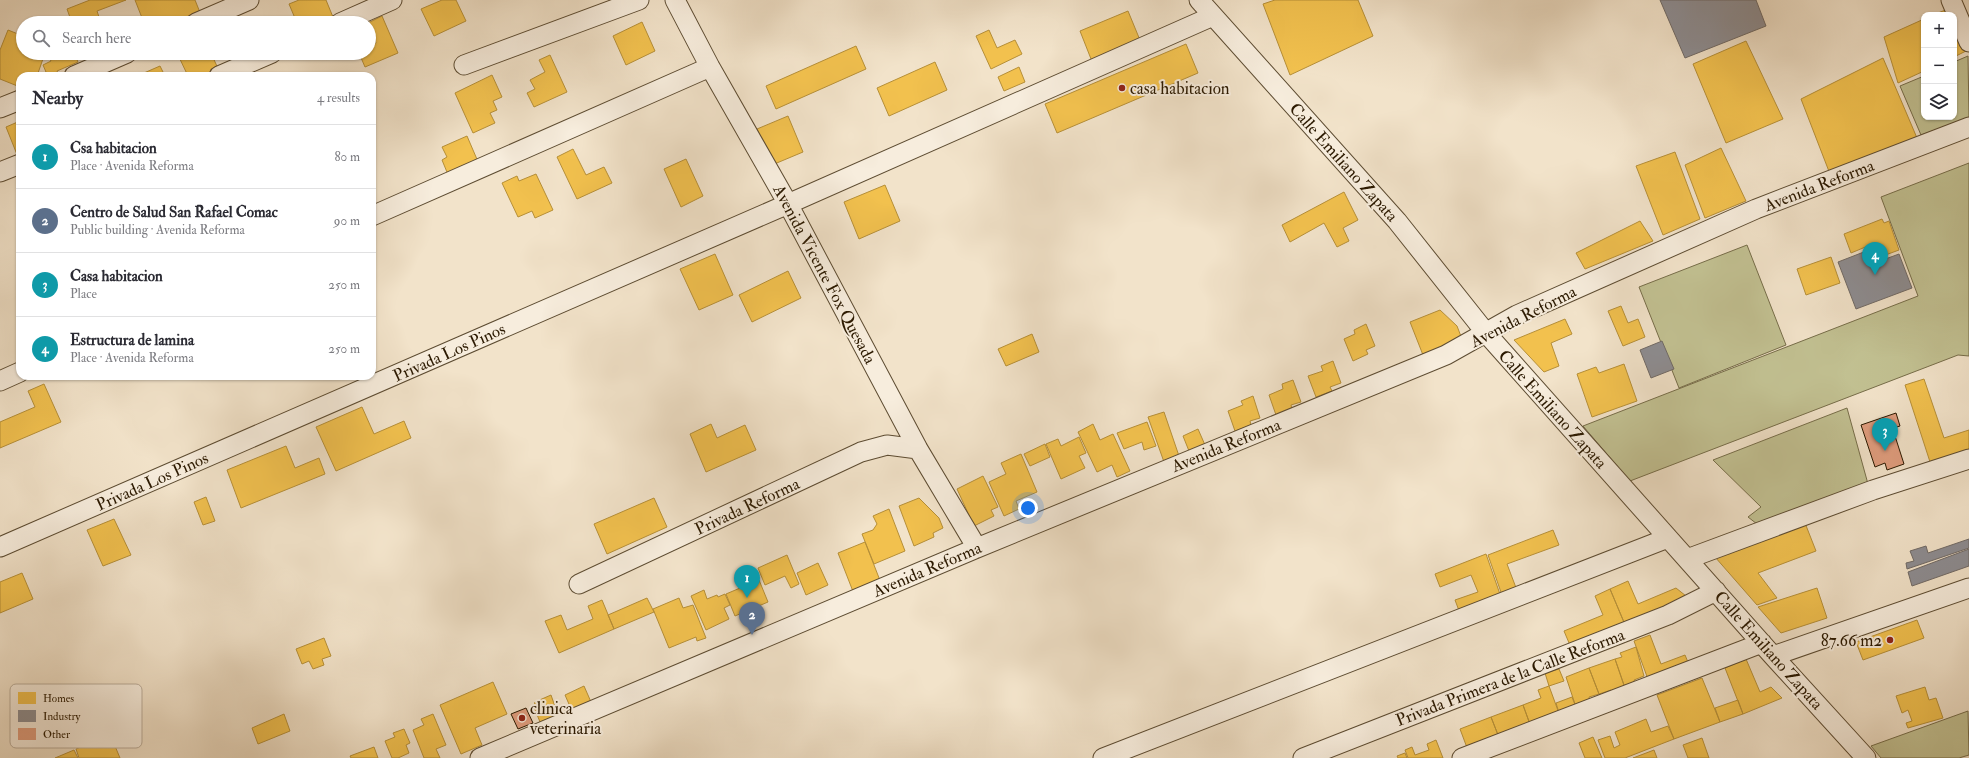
<!DOCTYPE html>
<meta charset="utf-8">
<style>
:root{--surface:#fff;--page:#f2f2f3;--text:#2b2b33;--muted:#7c7c81;--line:#e1e1e2;--accent:#111827}
body{margin:0;font-family:"IM FELL Double Pica",serif;background:var(--page);color:var(--text)}
.controls{position:absolute;right:12px;top:12px;display:grid;overflow:hidden;border-radius:8px;box-shadow:0 1px 3px #0004}
.controls button{width:36px;height:36px;display:grid;place-items:center;padding:0;border:0;border-bottom:1px solid var(--line);background:var(--surface);color:var(--text);font:20px sans-serif}
.you{position:absolute;left:1028px;top:508px;width:14px;height:14px;margin:-10px;border:3px solid #fff;border-radius:50%;background:#1a73e8;box-shadow:0 0 0 6px #1a73e833}
.badge{display:grid;place-items:center;width:26px;height:26px;border-radius:50%;background:var(--accent);color:#fff;font-size:13px;font-weight:700}
.pin{position:absolute;translate:-50% -33px;filter:drop-shadow(0 1px 2px #0008)}
.pin::after{content:'';position:absolute;top:21px;width:14px;height:12px;background:inherit;clip-path:polygon(0 0,100% 0,50% 100%)}
.list{margin:0;padding:0;list-style:none}
h2{display:flex;justify-content:space-between;align-items:center;height:52px;margin:0;padding:0 16px;font-size:17px}
h2 small{font-size:13px;font-weight:400;color:var(--muted)}
.list li{display:grid;grid-template-columns:26px 1fr auto;gap:12px;align-items:center;box-sizing:border-box;height:64px;padding:0 16px;border-top:1px solid var(--line)}
.list b{display:block;font-size:15px;white-space:nowrap}
.list p{margin:0;font-size:13px;white-space:nowrap;color:var(--muted)}
.list em{font-size:13px;font-style:normal;color:var(--muted)}
.icon{flex:none;width:22px;height:22px;fill:none;stroke:currentColor;stroke-width:2;stroke-linecap:round;stroke-linejoin:round}
.map{position:relative;flex:none;width:1969px;height:758px;overflow:hidden}
.search{position:absolute;background:var(--surface);box-shadow:0 1px 3px #0004;left:16px;top:16px;width:360px;height:44px;display:flex;align-items:center;gap:10px;box-sizing:border-box;padding:0 14px;border-radius:22px;color:var(--muted);font-size:15px}
.panel{position:absolute;background:var(--surface);box-shadow:0 1px 3px #0004;left:16px;top:72px;width:360px;height:308px;border-radius:12px}
.map>svg:first-child{display:block}
.green{fill:#c2c192;stroke:#766d49}
.homes{fill:#f2c14e;stroke:#b68f37}
.industry{fill:#8d8d92;stroke:#706a66}
.building{fill:#e09d7e;stroke:#2b1900}
.lines{fill:none;stroke-linecap:round;stroke-linejoin:round}
.minor-casing{stroke:#5d4c32;stroke-width:21}
.minor{stroke:#f7eddd;stroke-width:19}
.poi-dot{fill:#8f2418;stroke:#f7eddd;stroke-width:1.5}
.labels{text-anchor:middle;stroke-width:4;stroke-linejoin:round;paint-order:stroke}
.poi-label{font-size:17px;fill:#2b1900;stroke:#f7eddd;text-anchor:start}
.street-label{font-size:17px;fill:#2b1900;stroke:#f7eddd}
.key{fill:#f7eddd;stroke:#baad9b;stroke-width:1}
.key-label{font-size:11px;fill:#2b1900}
</style>
<div class="map">
<svg width="1969" height="758" viewBox="0 0 1969 758">
<rect width="100%" height="100%" fill="#f2e3ca"/>
<filter id="stains"><feTurbulence type="fractalNoise" baseFrequency=".005" numOctaves="4"/><feColorMatrix values="0 0 0 0 .2 0 0 0 0 .09 0 0 0 0 .02 0 0 0 .5 -.17"/></filter>
<radialGradient id="worn" r=".72"><stop offset=".6" stop-color="#630" stop-opacity="0"/><stop offset="1" stop-color="#630" stop-opacity=".3"/></radialGradient>
<path class="green" d="M1968,56L1969,118L1921,135L1900,86L1924,76V117H1954V62Z
M1969,163V356L1958,355L1630,481L1583,426L1918,296L1881,197Z
M1747,245L1786,345L1679,388L1639,287Z
M1847,408L1868,484L1757,524L1748,517L1761,507L1713,460Z
M1968,711L1969,755L1959,758H1881L1871,746Z"/>
<path class="homes" d="M90,0H126L97,11L101,23H72L67,9Z
M135,0H195L203,20L196,23H164L163,20L154,23H144Z
M299,0H326L335,22L297,23L289,4Z
M442,0H456L466,21L434,36L421,9Z
M1275,0H1358L1373,36L1290,75L1263,4Z
M1948,9L1951,15H1933Z
M1128,11L1142,45L1093,64L1080,31Z
M382,16L398,53L365,67L359,53H369V46L376,43L368,23Z
M1924,19V71L1898,83L1884,37Z
M642,22L655,51L626,65L613,36Z
M1954,23L1966,51L1954,57Z
M8,30L23,36V53H45L37,76H20V87L0,79V50Z
M989,30L997,48L1015,40L1022,54L991,69L976,36Z
M1746,41L1783,119L1726,143L1693,64Z
M1186,44L1198,73L1057,133L1045,104Z
M856,46L866,69L776,109L766,86Z
M54,53H74L78,62L57,71L59,76H38L46,72L43,65L51,61L49,57L55,55Z
M183,53H211L220,73L213,76H188L178,55Z
M550,55L567,92L534,107L527,93L535,89L530,80L545,72L539,60Z
M1883,58L1917,138L1830,174L1801,99Z
M935,62L947,90L889,116L877,88Z
M160,66L165,76H137Z
M1019,67L1025,82L1004,91L998,77Z
M492,75L502,97L493,101L497,110L490,113L495,123L473,133L455,93Z
M788,116L803,152L772,165L757,129Z
M20,121V157H18L6,127Z
M467,136L479,164L449,177L442,160L447,157L442,147Z
M1721,148L1746,201L1705,218L1685,165Z
M573,149L586,175L604,167L612,183L577,199L557,157Z
M1675,152L1700,219L1663,235L1636,166Z
M686,159L703,196L681,207L664,169Z
M536,174L553,210L535,218L532,211L518,217L502,183L517,176L519,181Z
M885,185L900,221L859,239L844,202Z
M1344,192L1358,220L1343,228L1349,241L1337,247L1324,223L1290,242L1282,225Z
M1882,219L1884,223L1889,221L1899,250L1880,257L1875,243L1851,253L1844,234Z
M1640,221L1653,241L1585,269L1576,253Z
M715,254L733,295L699,310L680,269Z
M1831,257L1840,283L1806,295L1797,269Z
M788,271L801,298L752,322L739,295Z
M1621,306L1628,323L1638,319L1645,337L1623,346L1608,311Z
M1440,310L1457,326L1462,339L1423,355L1410,322Z
M1565,319L1572,334L1551,343L1559,366L1544,372L1514,340Z
M1366,324L1375,346L1366,350L1368,354L1353,361L1344,339L1355,334L1354,330Z
M1032,334L1039,352L1006,366L998,349Z
M1333,361L1341,383L1330,387L1332,391L1316,397L1308,376L1323,371L1321,366Z
M1624,364L1637,401L1592,417L1577,374L1596,367L1599,373Z
M1924,379L1944,438L1969,430V456L1932,468L1905,385Z
M1293,380L1301,402L1291,405L1292,409L1276,415L1269,395L1283,389L1282,384Z
M44,384L61,422L0,448V422L35,407L28,391Z
M1253,396L1260,418L1250,421L1251,425L1235,431L1228,411L1243,405L1241,401Z
M362,407L374,434L404,421L411,438L336,471L316,427Z
M1164,412L1179,456L1164,462L1148,417Z
M1147,422L1156,446L1144,450L1142,442L1124,449L1117,433Z
M711,424L717,438L745,425L756,450L706,472L690,434Z
M1093,424L1100,440L1113,434L1130,471L1117,477L1112,465L1097,472L1078,432Z
M1198,429L1205,445L1189,451L1183,436Z
M1079,437L1086,453L1079,456L1085,468L1061,479L1046,444L1058,439L1061,446Z
M1045,444L1050,457L1030,466L1024,454Z
M286,446L295,468L319,458L325,474L241,508L227,470Z
M1021,454L1037,492L1016,501L1019,509L1004,516L989,482L1006,474L1001,463Z
M983,476L998,507L991,510L994,516L974,526L957,489Z
M206,497L215,521L203,525L194,502Z
M654,498L667,527L607,554L594,524Z
M919,498L939,518L943,528L933,533L934,537L914,546L899,506Z
M889,509L905,551L874,564L862,534L873,530L877,524L873,516Z
M114,519L131,555L103,566L87,530Z
M1805,523L1816,551L1758,573L1777,598L1757,605L1715,557Z
M1553,530L1559,545L1507,564L1518,593L1503,598L1488,555Z
M865,542L881,583L854,594L838,553Z
M1486,554L1502,600L1461,616L1455,600L1478,592L1471,575L1440,587L1435,574Z
M787,555L799,584L791,588L785,576L765,585L758,568Z
M818,563L828,585L806,595L797,573Z
M22,573L33,599L0,613V582Z
M759,580L768,602L735,616L726,594Z
M1628,581L1638,604L1676,588L1691,600L1626,627L1610,589Z
M1817,588L1827,618L1781,633L1758,607Z
M1610,589L1626,627L1572,650L1564,631L1603,615L1595,596Z
M704,590L707,599L717,595L718,597L725,594L730,605L724,608L729,619L706,630L691,596Z
M647,598L654,612L614,629L608,615Z
M679,598L683,608L693,605L706,638L697,641L696,637L669,648L653,609Z
M602,600L614,629L559,653L545,621L561,615L567,630L593,619L588,606Z
M1917,620L1924,638L1863,660L1856,642Z
M1650,635L1661,664L1685,655L1690,667L1649,682L1634,641Z
M324,638L331,656L322,659L324,665L313,669L309,661L302,664L296,649Z
M1636,647L1644,676L1634,680L1637,687L1626,691L1615,659L1622,657L1620,653Z
M1615,659L1626,691L1613,696L1611,690L1599,694L1589,668Z
M1746,659L1760,692L1771,687L1782,698L1743,714L1725,668Z
M1589,668L1599,694L1589,697L1591,705L1577,710L1566,677Z
M1559,669L1564,681L1549,686L1545,673Z
M1702,678L1720,722L1674,739L1657,695Z
M493,682L507,714L475,728L482,745L461,754L440,705Z
M584,686L591,702L572,711L565,695Z
M1549,686L1560,716L1531,727L1523,705L1541,698L1538,690Z
M1925,687L1929,700L1936,698L1943,718L1908,728L1906,723L1912,721L1908,710L1902,713L1896,696Z
M551,695L558,715L540,722L534,707L535,702Z
M1572,697L1577,710L1560,716L1556,703Z
M1738,700L1743,714L1720,722L1715,708Z
M1523,705L1531,727L1500,740L1491,717Z
M284,714L290,731L258,744L252,728Z
M433,714L446,745L436,749L440,758H424L413,730L424,725L421,719Z
M1491,717L1500,740L1469,753L1460,729Z
M1646,719L1651,732L1668,726L1674,739L1625,758H1605L1598,740L1610,736L1614,748L1620,745L1615,732Z
M404,729L410,743L406,745L409,753L398,758H392L385,741L395,737L393,733Z
M110,734L120,758H79L76,749Z
M1593,737L1602,758H1585L1579,743Z
M1702,738L1709,758H1688L1683,745Z
M1436,740L1443,758H1408L1405,750L1412,747L1415,755L1429,750L1427,744Z
M374,747L378,758H351L350,756Z
M74,750L78,758H55Z
M1654,750L1657,758H1633Z
M1405,753L1407,758H1398L1397,756Z"/>
<path class="industry" d="M1660,0H1756L1766,26L1685,58Z
M1869,250L1873,258L1877,256L1880,261L1899,254L1912,288L1856,309L1838,262Z
M1662,341L1674,369L1651,378L1640,350Z
M1969,539V548L1907,569L1906,563L1914,561L1910,551L1926,546L1928,553Z
M1969,549V566L1912,586L1908,572Z"/>
<path class="building" d="M1896,413L1900,426L1884,431L1887,438L1895,436L1904,464L1887,470L1885,463L1875,467L1861,425Z
M526,708L533,723L518,729L511,714Z"/>
<g class="lines">
<defs>
<path id="minor" d="M675,0L710,67L788,204L918,449L977,548
M1199,0L1397,221L1486,333L1773,656L1866,758
M1951,0L1969,42
M196,23L249,0
M340,23L392,0
M464,65L639,0
M74,76L127,53
M219,76L272,53
M0,108L20,100
M0,172L20,164
M372,216L710,67
M0,381L20,372
M0,547L788,204L1213,16
M1687,559L1873,490L1969,459
M579,584L861,452L887,445L918,449
M1773,656L1969,588
M480,758L977,548L1446,355L1517,315L1756,209L1969,127
M1103,758L1668,538
M1303,758L1668,615L1716,591
M1462,758L1762,643"/>
</defs>
<use href="#minor" class="minor-casing"/>
<use href="#minor" class="minor"/>
</g>
<g class="poi-dot">
<circle cx="1122" cy="88" r="4"/>
<circle cx="1890" cy="640" r="4"/>
<circle cx="522" cy="718" r="4"/>
</g>
<g class="labels">
<g class="poi-label">
<text x="1130" y="94">casa habitacion</text>
<text x="1882" y="646" text-anchor="end">87.66 m2</text>
<text x="530" y="714">clinica<tspan x="530" dy="20">veterinaria</tspan></text>
</g>
<g class="street-label">
<text transform="translate(1344 162) rotate(48)" y="6">Calle Emiliano Zapata</text>
<text transform="translate(1819 185) rotate(-21)" y="6">Avenida Reforma</text>
<text transform="translate(825 274) rotate(62)" y="6">Avenida Vicente Fox Quesada</text>
<text transform="translate(1523 316) rotate(-27)" y="6">Avenida Reforma</text>
<text transform="translate(449 352) rotate(-24)" y="6">Privada Los Pinos</text>
<text transform="translate(1553 409) rotate(48)" y="6">Calle Emiliano Zapata</text>
<text transform="translate(1226 445) rotate(-22)" y="6">Avenida Reforma</text>
<text transform="translate(152 481) rotate(-24)" y="6">Privada Los Pinos</text>
<text transform="translate(747 506) rotate(-25)" y="6">Privada Reforma</text>
<text transform="translate(927 569) rotate(-23)" y="6">Avenida Reforma</text>
<text transform="translate(1769 650) rotate(48)" y="6">Calle Emiliano Zapata</text>
<text transform="translate(1510 677) rotate(-21)" y="6">Privada Primera de la Calle Reforma</text>
</g>
</g>
<rect x="10" y="684" width="132" height="64" rx="6" class="key"/>
<rect x="18" y="692" width="18" height="12" fill="#f2c14e"/>
<rect x="18" y="710" width="18" height="12" fill="#8d8d92"/>
<rect x="18" y="728" width="18" height="12" fill="#e09d7e"/>
<g class="key-label">
<text x="43" y="702">Homes</text>
<text x="43" y="720">Industry</text>
<text x="43" y="738">Other</text>
</g>
<rect width="100%" height="100%" filter="url(#stains)"/>
<rect width="100%" height="100%" fill="url(#worn)"/>
</svg>
<div class="controls">
<button>+</button>
<button>−</button>
<button><svg class="icon" aria-label="layers" viewBox="0 0 24 24"><path d="M12 4l9 5-9 5-9-5zM3 14l9 5 9-5"/></svg></button>
</div>
<div class="you"></div>
<div class="pin badge" style="left:747px;top:598px;background:#0f9aa8">1</div>
<div class="pin badge" style="left:752px;top:635px;background:#5c6f8a">2</div>
<div class="pin badge" style="left:1885px;top:451px;background:#0f9aa8">3</div>
<div class="pin badge" style="left:1875px;top:275px;background:#0f9aa8">4</div>
<div class="search"><svg class="icon" aria-label="search" viewBox="0 0 24 24"><circle cx="10" cy="10" r="6"/><path d="M15 15l6 6"/></svg>Search here</div>
<section class="panel">
<h2>Nearby<small>4 results</small></h2>
<ul class="list">
<li><span class="badge" style="background:#0f9aa8">1</span><div><b>Csa habitacion</b><p>Place · Avenida Reforma</p></div><em>80 m</em></li>
<li><span class="badge" style="background:#5c6f8a">2</span><div><b>Centro de Salud San Rafael Comac</b><p>Public building · Avenida Reforma</p></div><em>90 m</em></li>
<li><span class="badge" style="background:#0f9aa8">3</span><div><b>Casa habitacion</b><p>Place</p></div><em>250 m</em></li>
<li><span class="badge" style="background:#0f9aa8">4</span><div><b>Estructura de lamina</b><p>Place · Avenida Reforma</p></div><em>250 m</em></li>
</ul>
</section>
</div>
